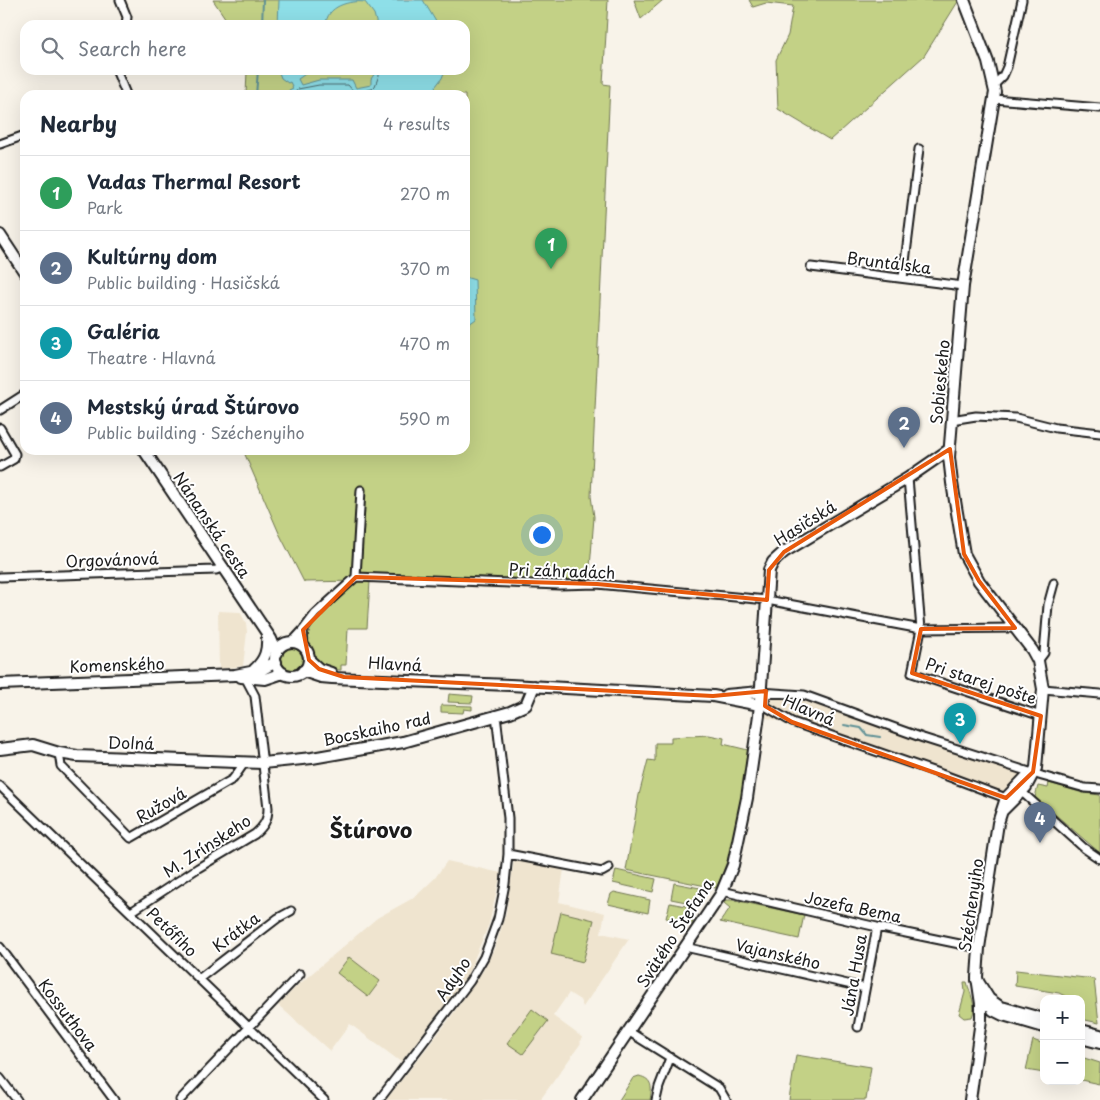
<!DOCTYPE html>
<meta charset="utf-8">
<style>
:root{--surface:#fff;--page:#f2f2f3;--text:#1f2937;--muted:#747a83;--line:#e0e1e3;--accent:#1a73e8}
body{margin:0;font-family:"Playpen Sans",sans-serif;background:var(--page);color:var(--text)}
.controls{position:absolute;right:15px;bottom:15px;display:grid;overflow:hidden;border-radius:10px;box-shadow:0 5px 20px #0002}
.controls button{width:45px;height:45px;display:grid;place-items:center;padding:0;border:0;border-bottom:1px solid var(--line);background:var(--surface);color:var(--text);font:25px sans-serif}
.you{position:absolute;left:541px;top:534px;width:18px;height:18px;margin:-12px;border:4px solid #fff;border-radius:50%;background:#1a73e8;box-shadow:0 0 0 8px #1a73e833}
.badge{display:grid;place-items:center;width:32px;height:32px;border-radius:50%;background:var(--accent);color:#fff;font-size:16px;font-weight:700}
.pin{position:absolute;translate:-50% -41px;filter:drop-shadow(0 1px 2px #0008)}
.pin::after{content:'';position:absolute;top:26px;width:18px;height:15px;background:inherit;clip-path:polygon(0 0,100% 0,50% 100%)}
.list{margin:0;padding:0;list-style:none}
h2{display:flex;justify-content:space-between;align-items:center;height:65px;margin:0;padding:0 20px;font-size:21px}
h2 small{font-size:16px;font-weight:400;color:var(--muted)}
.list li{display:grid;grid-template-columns:32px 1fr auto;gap:15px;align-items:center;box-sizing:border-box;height:75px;padding:0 20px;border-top:1px solid var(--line)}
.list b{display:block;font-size:19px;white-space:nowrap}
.list p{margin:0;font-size:16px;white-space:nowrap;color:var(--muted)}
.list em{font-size:16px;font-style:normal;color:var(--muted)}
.icon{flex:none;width:28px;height:28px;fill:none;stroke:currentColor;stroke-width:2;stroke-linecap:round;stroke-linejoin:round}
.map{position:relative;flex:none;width:1100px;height:1100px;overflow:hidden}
.search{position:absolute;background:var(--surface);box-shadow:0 5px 20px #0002;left:20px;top:20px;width:450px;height:55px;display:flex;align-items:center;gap:12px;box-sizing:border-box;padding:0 18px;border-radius:15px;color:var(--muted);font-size:19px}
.panel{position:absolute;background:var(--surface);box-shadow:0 5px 20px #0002;left:20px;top:90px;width:450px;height:365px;border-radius:15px}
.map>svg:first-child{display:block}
.built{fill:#efe4cf}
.green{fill:#c3d186;stroke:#707651}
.water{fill:#8edfe8;stroke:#609196}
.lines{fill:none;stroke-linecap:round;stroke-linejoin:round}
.shore{stroke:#4a6a6e;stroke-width:1}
.stream{stroke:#609196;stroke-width:2}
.street-casing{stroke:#1c1c1c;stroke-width:11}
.secondary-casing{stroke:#1c1c1c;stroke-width:14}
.primary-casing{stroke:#1c1c1c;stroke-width:14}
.street{stroke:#fff;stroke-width:7}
.secondary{stroke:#fff;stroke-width:10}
.primary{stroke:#fff;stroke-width:10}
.marked{fill:none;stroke:#e8590c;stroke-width:4;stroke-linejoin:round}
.labels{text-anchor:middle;stroke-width:4;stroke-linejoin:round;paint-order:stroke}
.street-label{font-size:16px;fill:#1c1c1c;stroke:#fff}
.district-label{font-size:21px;font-weight:bold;fill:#1c1c1c;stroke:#fff}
</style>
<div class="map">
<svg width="1100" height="1100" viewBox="0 0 1100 1100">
<rect width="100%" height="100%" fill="#f8f3e9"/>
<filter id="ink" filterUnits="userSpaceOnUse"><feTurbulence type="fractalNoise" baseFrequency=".02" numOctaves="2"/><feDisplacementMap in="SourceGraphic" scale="10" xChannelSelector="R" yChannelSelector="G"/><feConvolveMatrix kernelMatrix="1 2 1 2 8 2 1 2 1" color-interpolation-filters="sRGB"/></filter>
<g filter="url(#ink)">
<path class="built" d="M218,611L240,612L246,623L247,632L243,666L219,669Z
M764,688L810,693L896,724L1029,768L1003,795L780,721L762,717Z
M514,860L564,869L559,902L605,913L601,933L629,939L583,1007L580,1000L569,993L553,1016L583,1038L580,1042L581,1043L540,1100H386L448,1021L483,971L496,945L506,913Z
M447,861L501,873L489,924L467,976L401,1062L350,1024L330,1051L278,1005L297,986L377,918L415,897L435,878Z"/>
<path class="green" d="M213,0H608L603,84L610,85L591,496L594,517L589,580L584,588L370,581L367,628H348L346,665H341V670L330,669L316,663L307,646L306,638L313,625L357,581L304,582L279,533L243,450H465V95H246L247,70H465V25H230Z
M634,0H663L641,19Z
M749,0H959L924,56L830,140L778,109L776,60L788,35L793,6L766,3L753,7Z
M280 658a12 12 0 1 1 24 0a12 12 0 1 1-24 0Z
M449,694L473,696L472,703L448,702Z
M441,705L472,706V710L464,709L463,713L441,712Z
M709,735L724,738L723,744L748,750C742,796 737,845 716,888L626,870L639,795L648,760L655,761V743H671V737Z
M1049,783L1083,793L1100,795V853L1035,797L1038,786L1048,788Z
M616,870L656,879L653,892L613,883Z
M674,883L700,888L696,904L671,899Z
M614,892L650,900L648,913L608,904L611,894Z
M726,900H734L804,915L799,939L720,922L730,908L724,903Z
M670,903L696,908L692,924L666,918Z
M561,912L594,920L583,962L551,954Z
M349,957L380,981L368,997L337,973Z
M1016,970L1094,979L1099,1023L1081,1019V999H1064L1065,996L1059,993L1015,986Z
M964,982H967C970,994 977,1005 972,1017L964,1018L959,1014L965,992Z
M532,1009L548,1021L523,1054L507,1043Z
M1033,1040L1044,1044V1073L1026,1070Z
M796,1055L871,1067L866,1100H789Z
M1081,1057L1100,1063L1099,1084L1081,1080Z
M639,1076C653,1079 652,1088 650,1100H619L633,1078Z"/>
<path class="water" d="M279,0H423L438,25H377L374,14L365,2C350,0 326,6 326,25H278Z
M278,70H311L298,79L301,85L319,80H352L356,88L371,85V79L377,70H445L442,78L429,95H288L289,90L293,88L290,82L288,83L281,78Z
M465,277L475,280L476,319L465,327Z"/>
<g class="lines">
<path class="shore" d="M293,95L298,89L319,85H348L355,93L372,89L375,86L381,70"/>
<path class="stream" d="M262,25L263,0
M256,95L258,70
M844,725L861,728L867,735L880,737"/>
<defs>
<path id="street" d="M120,0L127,17L126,25
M116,70L126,94L124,95
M994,85L1003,76L1007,67L1022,0
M994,99L1100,108
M0,144L25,135
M811,267L963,286
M903,278L919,149
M0,410L25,394
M951,420L976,416L1016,418L1056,428L1100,433
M0,428L15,454L14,459L0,467
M908,478L921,629L912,673L1041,716
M0,577L216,570L224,567
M356,577L559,585L597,584L767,600L921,629L1015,628
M303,630L304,647
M292,642L303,630L315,614L356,577L361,490
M1038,661L1044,653L1048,605L1054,583
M1043,689L1100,694
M760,692L804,695L923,738L1042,776L1085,788L1100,789
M766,692L765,706L792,722L947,776L1006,798
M59,753L61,766L131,838L233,779L245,762
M0,786L324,1100
M1023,793L1084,848L1100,859
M508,854L602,872L609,868
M722,891L877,927L979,948
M131,912L198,868L255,834C264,826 268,820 268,808L255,696L246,679
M0,947L114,1100
M685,947L865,988
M200,978L278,918L291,911
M858,1027L877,927
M628,1031L719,1088L726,1100
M0,1078L17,1100
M180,1100L300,974
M379,1100L470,981L484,957L498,919L505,884L508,854V818L496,715
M656,1100L659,1087L670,1058"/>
<path id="secondary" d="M964,0L988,62L995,92L963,286L949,457L952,483L964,554L979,581L1032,650L1038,661L1043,689L1036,768L1026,787L1002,811
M309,660L319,669L331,673
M303,671L321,677L332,678L510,685L713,696L760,705
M726,695L760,692
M0,749L33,745L59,753L77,756L263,763L312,758L403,742L510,712L526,705L534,686
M981,1004L977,977L979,948L998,823L1006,798L1026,777
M582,1100L721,894L733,865L747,798L759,715L769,570L773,562L784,552L908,478L950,449"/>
<path id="primary" d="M0,235L25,273
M144,450L271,639L277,653
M275 659a17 17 0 1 1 34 0a17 17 0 1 1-34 0Z
M254,670C266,659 268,650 267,634
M241,677L265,679L283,673
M0,684L235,675L261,670L276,662
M977,980L989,999L999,1006
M993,1010L1003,1015L1044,1027
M1081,1030L1100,1035
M1081,1038L1100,1043
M970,1100L981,1020V1004L1005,1008L1044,1019"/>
</defs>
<use href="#street" class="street-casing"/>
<use href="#secondary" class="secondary-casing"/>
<use href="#primary" class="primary-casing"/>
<use href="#street" class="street"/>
<use href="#secondary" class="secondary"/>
<use href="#primary" class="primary"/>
</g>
</g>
<path class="marked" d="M950,449L964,554L979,581L1015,628L921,629L912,673L1041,716L1033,772L1006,798L792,722L765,706L766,691L713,696L344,677L319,669L309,660L303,630L356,577L597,584L767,600L769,570L784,552Z"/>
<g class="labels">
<g class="street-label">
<text transform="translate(889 263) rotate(7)" y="6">Bruntálska</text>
<text transform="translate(940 382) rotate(-85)" y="6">Sobieskeho</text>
<text transform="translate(805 523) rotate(-32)" y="6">Hasičská</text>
<text transform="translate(212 525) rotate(56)" y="6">Nánanská cesta</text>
<text transform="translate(112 560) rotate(-2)" y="6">Orgovánová</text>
<text transform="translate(562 571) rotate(2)" y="6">Pri záhradách</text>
<text transform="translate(395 664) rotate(3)" y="6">Hlavná</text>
<text transform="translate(117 665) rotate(-2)" y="6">Komenského</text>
<text transform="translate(981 681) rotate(18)" y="6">Pri starej pošte</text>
<text transform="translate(809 710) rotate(23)" y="6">Hlavná</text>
<text transform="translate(377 729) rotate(-12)" y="6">Bocskaiho rad</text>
<text transform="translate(131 743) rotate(2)" y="6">Dolná</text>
<text transform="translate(161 805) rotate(-30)" y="6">Ružová</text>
<text transform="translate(207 846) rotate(-33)" y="6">M. Zrínskeho</text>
<text transform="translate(971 905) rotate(-82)" y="6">Széchenyiho</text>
<text transform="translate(853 907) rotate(12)" y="6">Jozefa Bema</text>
<text transform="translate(172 932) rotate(44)" y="6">Petőfiho</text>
<text transform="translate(236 932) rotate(-37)" y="6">Krátka</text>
<text transform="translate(675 933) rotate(-57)" y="6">Svätého Štefana</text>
<text transform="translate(778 954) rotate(13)" y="6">Vajanského</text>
<text transform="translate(854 975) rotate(-80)" y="6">Jána Husa</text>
<text transform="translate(453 979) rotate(-56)" y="6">Adyho</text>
<text transform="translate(68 1015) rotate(53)" y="6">Kossuthova</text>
</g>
<g class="district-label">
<text x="371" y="838">Štúrovo</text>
</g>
</g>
</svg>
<div class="controls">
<button>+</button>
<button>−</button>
</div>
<div class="you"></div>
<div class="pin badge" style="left:551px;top:269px;background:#2e9e5b">1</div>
<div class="pin badge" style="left:904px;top:448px;background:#5c6f8a">2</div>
<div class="pin badge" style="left:960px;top:744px;background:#0f9aa8">3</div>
<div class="pin badge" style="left:1040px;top:843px;background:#5c6f8a">4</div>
<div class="search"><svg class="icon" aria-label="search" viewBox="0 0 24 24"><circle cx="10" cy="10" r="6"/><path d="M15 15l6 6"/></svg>Search here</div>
<section class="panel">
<h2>Nearby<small>4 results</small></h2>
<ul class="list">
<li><span class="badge" style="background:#2e9e5b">1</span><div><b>Vadas Thermal Resort</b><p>Park</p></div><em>270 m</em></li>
<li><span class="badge" style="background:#5c6f8a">2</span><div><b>Kultúrny dom</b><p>Public building · Hasičská</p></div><em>370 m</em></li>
<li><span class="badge" style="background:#0f9aa8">3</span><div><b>Galéria</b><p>Theatre · Hlavná</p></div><em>470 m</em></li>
<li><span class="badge" style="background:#5c6f8a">4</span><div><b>Mestský úrad Štúrovo</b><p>Public building · Széchenyiho</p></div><em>590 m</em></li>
</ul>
</section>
</div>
